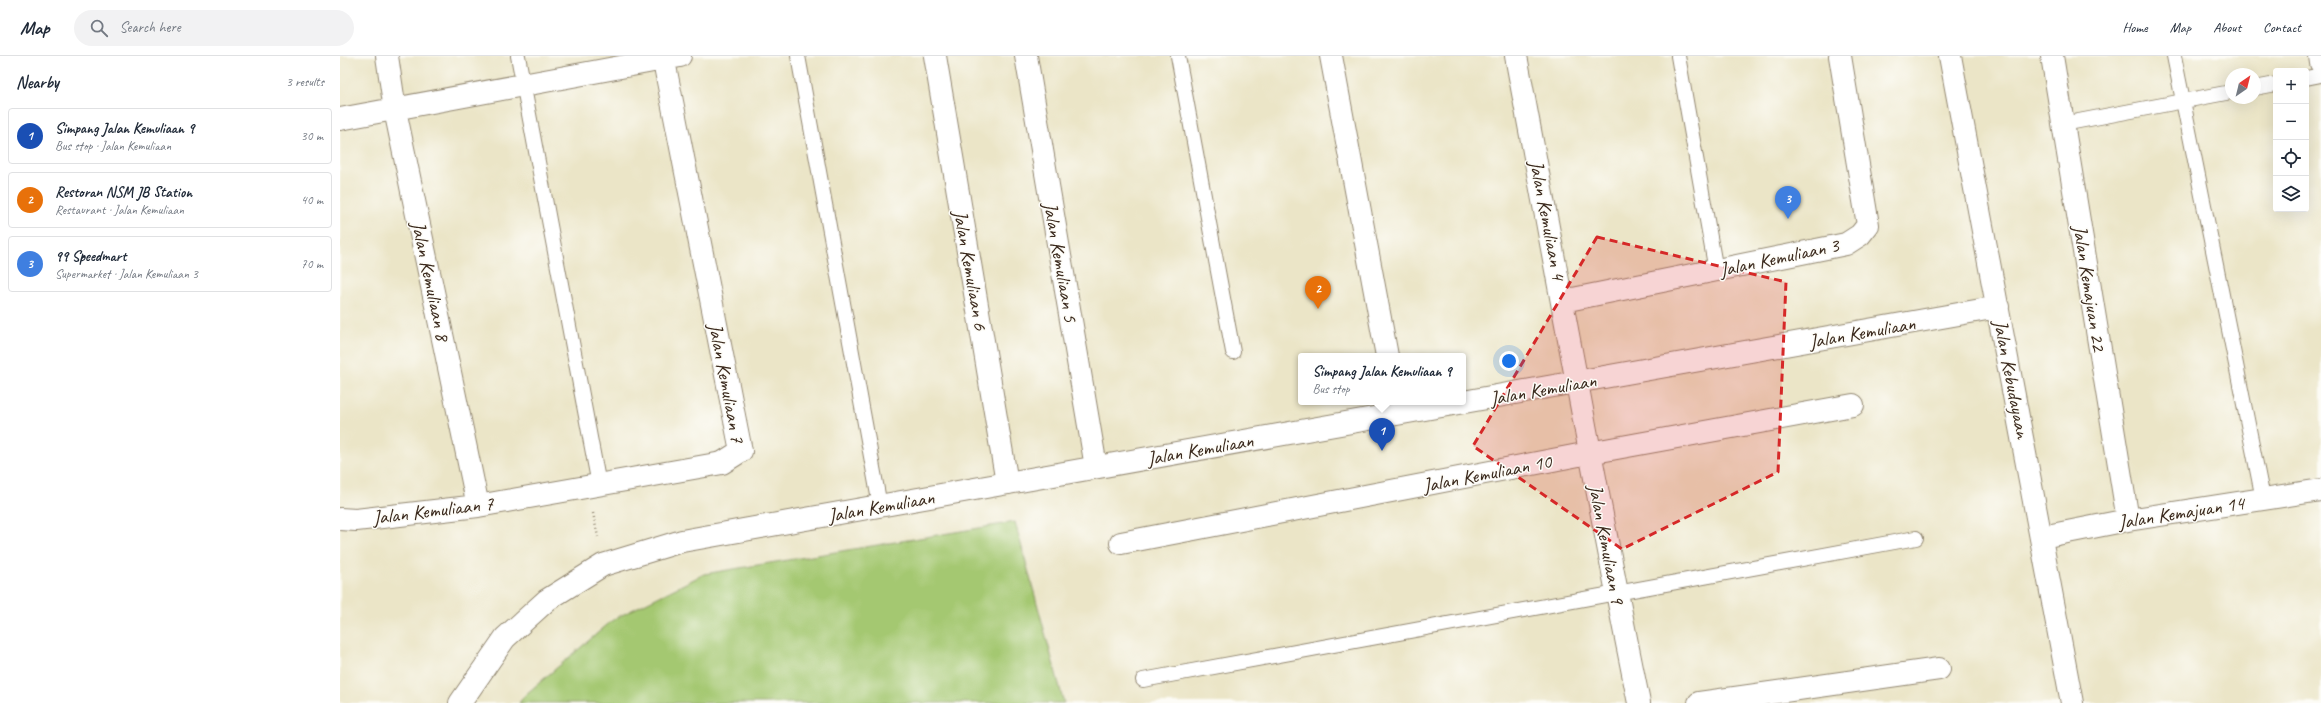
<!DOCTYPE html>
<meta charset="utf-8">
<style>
:root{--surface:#fff;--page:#f2f2f3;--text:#1f2937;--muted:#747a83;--line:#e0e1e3;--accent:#d1495b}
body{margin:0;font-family:Caveat,sans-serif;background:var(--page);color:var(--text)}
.controls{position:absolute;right:12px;top:12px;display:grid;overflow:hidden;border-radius:4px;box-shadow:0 4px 16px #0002}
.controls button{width:36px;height:36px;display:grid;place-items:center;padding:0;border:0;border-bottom:1px solid var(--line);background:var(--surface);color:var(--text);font:20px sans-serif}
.compass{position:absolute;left:1885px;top:12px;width:36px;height:36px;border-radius:50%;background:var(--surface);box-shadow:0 4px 16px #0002;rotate:35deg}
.you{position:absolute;left:1169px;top:305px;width:14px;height:14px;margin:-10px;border:3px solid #fff;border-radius:50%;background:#1a73e8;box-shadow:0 0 0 6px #1a73e833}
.badge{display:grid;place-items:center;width:26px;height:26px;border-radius:50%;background:var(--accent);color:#fff;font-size:13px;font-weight:700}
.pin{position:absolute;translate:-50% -33px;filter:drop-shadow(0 1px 2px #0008)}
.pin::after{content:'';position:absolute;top:21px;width:14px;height:12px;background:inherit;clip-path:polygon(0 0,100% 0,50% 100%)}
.popup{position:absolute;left:958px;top:297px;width:168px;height:52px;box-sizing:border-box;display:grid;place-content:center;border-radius:4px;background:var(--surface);filter:drop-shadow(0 1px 3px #0005);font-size:13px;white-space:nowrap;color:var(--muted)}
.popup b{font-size:15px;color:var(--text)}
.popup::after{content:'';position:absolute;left:50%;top:100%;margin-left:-8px;border:8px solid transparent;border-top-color:var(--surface)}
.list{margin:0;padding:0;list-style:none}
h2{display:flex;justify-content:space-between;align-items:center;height:52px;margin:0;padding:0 16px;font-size:17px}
h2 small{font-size:13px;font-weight:400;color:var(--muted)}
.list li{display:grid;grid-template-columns:26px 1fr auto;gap:12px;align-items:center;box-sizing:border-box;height:56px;margin:0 8px 8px;padding:0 8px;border:1px solid var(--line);border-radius:4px}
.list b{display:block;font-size:15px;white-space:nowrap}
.list p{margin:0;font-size:13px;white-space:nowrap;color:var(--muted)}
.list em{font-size:13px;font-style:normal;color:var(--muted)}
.icon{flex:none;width:22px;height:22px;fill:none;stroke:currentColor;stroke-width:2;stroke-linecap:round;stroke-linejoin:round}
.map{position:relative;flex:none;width:1981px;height:647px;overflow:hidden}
header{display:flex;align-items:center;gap:24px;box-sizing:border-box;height:56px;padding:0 20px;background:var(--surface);border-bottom:1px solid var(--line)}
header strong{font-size:19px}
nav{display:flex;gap:22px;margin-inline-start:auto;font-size:14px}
.search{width:280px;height:36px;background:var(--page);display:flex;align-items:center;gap:10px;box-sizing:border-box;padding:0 14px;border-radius:22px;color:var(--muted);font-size:15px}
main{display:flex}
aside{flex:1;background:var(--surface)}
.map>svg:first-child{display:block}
.green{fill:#a4c871;stroke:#707948}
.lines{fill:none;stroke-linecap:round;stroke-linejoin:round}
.lane-casing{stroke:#938872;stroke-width:16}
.street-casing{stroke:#938872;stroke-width:24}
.secondary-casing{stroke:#938872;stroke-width:24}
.path{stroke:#938872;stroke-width:2.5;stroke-dasharray:1 3;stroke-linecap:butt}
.lane{stroke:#fff;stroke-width:14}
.street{stroke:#fff;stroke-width:22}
.secondary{stroke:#fff;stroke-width:22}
.marked{fill:#d62828;fill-opacity:0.2;stroke:#d62828;stroke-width:3;stroke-dasharray:8 5;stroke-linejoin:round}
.labels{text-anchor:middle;stroke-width:3;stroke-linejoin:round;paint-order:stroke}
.street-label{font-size:20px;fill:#3b2a1e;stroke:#fdfcf7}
</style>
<header>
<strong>Map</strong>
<div class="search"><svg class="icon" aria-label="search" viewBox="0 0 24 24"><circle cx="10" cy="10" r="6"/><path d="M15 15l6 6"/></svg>Search here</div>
<nav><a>Home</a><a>Map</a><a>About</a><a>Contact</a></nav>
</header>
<main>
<aside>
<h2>Nearby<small>3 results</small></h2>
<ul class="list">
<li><span class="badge" style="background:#1a4fb4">1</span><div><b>Simpang Jalan Kemuliaan 9</b><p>Bus stop · Jalan Kemuliaan</p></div><em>30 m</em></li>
<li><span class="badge" style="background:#e8710a">2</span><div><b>Restoran NSM JB Station</b><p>Restaurant · Jalan Kemuliaan</p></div><em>40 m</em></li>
<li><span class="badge" style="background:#3f7fe0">3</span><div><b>99 Speedmart</b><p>Supermarket · Jalan Kemuliaan 3</p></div><em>70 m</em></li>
</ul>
</aside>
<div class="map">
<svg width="1981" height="647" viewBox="0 0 1981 647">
<rect width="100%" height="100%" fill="#fdfcf7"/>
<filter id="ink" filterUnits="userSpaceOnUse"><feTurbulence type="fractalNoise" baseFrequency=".025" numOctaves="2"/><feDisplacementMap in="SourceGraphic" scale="8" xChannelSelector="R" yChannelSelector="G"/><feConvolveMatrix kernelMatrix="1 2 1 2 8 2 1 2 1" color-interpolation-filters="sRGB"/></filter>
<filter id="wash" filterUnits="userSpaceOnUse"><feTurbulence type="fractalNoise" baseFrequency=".012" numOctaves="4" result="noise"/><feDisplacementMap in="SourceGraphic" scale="16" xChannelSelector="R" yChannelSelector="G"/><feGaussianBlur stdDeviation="0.9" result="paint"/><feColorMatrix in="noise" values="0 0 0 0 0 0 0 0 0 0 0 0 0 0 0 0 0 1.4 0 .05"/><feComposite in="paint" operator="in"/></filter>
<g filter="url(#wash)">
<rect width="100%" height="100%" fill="#ebe5c7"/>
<path class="green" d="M675,466L724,647H179L185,639L274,563L364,518Z"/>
</g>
<g filter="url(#ink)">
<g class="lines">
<defs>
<path id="lane" d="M178,0L259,429
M458,0L540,450
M838,0L893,296
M1338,0L1376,215
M1834,0L1923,443
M1966,22L1981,19
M1915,32L1936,28
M1723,68L1891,36
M803,624L1576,482"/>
<path id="street" d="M47,0L55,54L138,450
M595,0L667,427
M686,0L756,411
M991,0L1047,300
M1176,0C1217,216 1255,432 1299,647
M1712,0L1788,464
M1980,0L1981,7
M0,63L340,0
M1223,245L1506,188L1520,179L1528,169L1500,0
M0,463L16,464L138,450L382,407L401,395L323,0
M1702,481L1788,464L1981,434
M781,487L1249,397L1513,349
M1359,647L1599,613"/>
<path id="secondary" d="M1610,0L1732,647
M120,647L165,582L207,544L263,509L342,485C781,408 1220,331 1658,251"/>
</defs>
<use href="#lane" class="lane-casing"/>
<use href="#street" class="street-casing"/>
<use href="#secondary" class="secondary-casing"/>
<path class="path" d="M253,457L258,481"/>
<use href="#lane" class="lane"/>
<use href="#street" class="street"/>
<use href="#secondary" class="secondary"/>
</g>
</g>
<path class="marked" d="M1257,181L1446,226L1438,416L1282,493L1133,390Z"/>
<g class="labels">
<g class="street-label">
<text transform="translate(1208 164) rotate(79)" y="7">Jalan Kemuliaan 4</text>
<text transform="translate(1439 201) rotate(-12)" y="7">Jalan Kemuliaan 3</text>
<text transform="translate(721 206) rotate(80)" y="7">Jalan Kemuliaan 5</text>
<text transform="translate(631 214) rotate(80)" y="7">Jalan Kemuliaan 6</text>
<text transform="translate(91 225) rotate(78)" y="7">Jalan Kemuliaan 8</text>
<text transform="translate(1750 232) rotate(81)" y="7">Jalan Kemajuan 22</text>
<text transform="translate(1522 276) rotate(-10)" y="7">Jalan Kemuliaan</text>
<text transform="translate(1672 323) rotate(79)" y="7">Jalan Kebudayaan</text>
<text transform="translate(387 327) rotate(79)" y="7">Jalan Kemuliaan 7</text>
<text transform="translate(1203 333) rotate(-10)" y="7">Jalan Kemuliaan</text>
<text transform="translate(860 393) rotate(-10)" y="7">Jalan Kemuliaan</text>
<text transform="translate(1147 417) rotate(-11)" y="7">Jalan Kemuliaan 10</text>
<text transform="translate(541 450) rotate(-10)" y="7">Jalan Kemuliaan</text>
<text transform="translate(93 454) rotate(-7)" y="7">Jalan Kemuliaan 7</text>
<text transform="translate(1841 456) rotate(-9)" y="7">Jalan Kemajuan 14</text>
<text transform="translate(1267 488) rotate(79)" y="7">Jalan Kemuliaan 9</text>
</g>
</g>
</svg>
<div class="controls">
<button>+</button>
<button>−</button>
<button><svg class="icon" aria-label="locate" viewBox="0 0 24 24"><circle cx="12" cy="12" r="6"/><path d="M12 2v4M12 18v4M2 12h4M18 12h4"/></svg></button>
<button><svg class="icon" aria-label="layers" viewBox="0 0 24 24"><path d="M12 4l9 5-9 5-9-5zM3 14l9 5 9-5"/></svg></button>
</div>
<svg class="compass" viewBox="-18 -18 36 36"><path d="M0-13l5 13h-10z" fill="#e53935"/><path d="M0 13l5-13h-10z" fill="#747a83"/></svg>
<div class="you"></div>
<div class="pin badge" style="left:1042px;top:395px;background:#1a4fb4">1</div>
<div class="popup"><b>Simpang Jalan Kemuliaan 9</b>Bus stop</div>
<div class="pin badge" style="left:978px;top:253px;background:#e8710a">2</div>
<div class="pin badge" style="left:1448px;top:163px;background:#3f7fe0">3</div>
</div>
</main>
